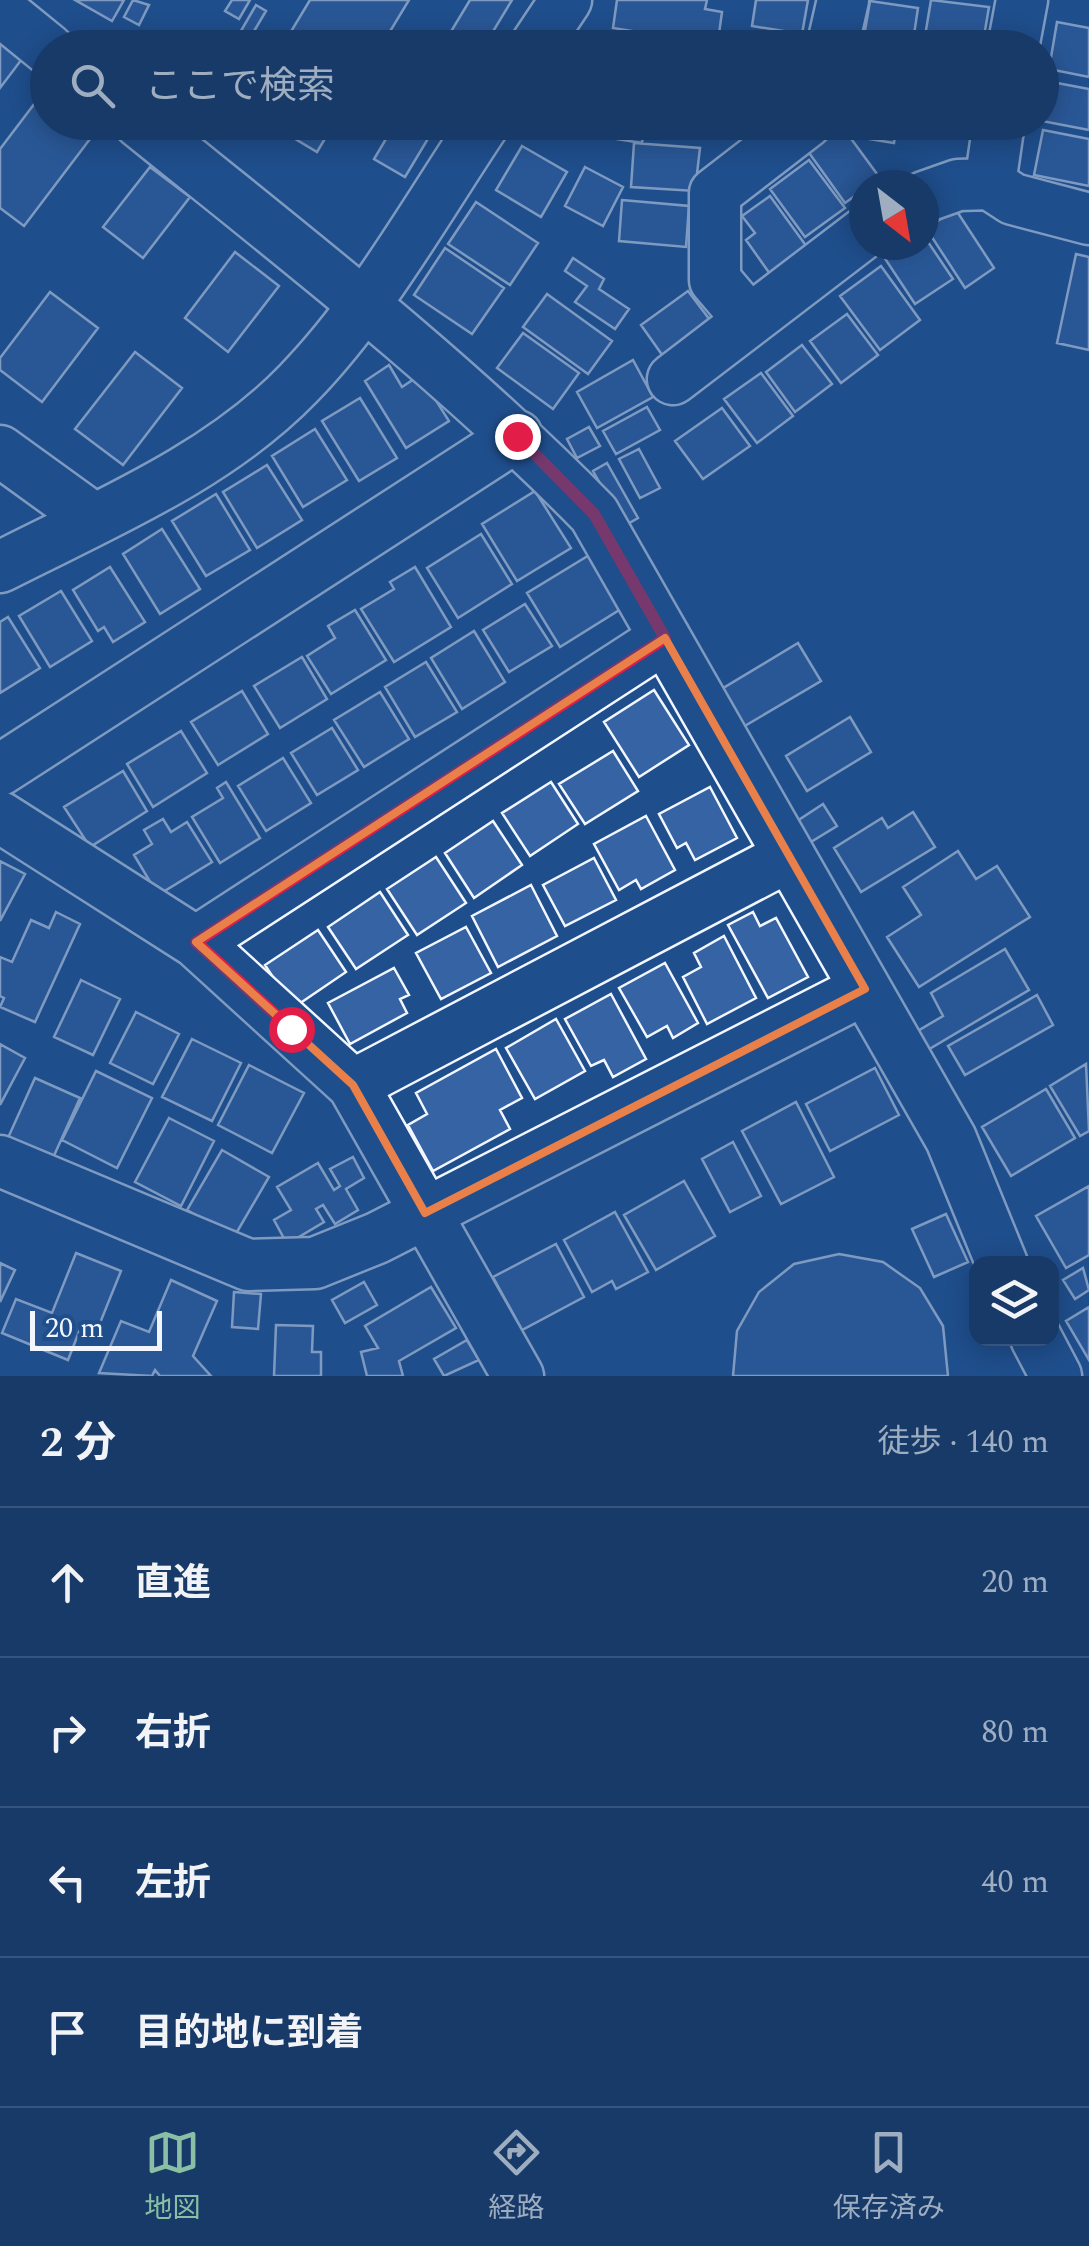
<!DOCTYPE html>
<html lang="ja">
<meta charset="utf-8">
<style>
:root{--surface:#173a69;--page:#20416f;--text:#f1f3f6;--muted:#9eadc0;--line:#36547d;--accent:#8abfa5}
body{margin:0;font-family:Spectral,"Noto Sans JP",serif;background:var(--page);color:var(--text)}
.controls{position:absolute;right:30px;bottom:30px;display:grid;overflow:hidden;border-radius:20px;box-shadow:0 5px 25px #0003}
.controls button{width:90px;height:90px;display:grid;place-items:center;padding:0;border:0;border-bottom:2px solid var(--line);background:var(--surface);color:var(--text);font:50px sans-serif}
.compass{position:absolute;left:849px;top:170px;width:90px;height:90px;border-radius:50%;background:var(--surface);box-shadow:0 5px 25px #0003;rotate:149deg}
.scale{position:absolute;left:30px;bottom:25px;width:132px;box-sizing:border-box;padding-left:10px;border:5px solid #f2f6ff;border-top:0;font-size:28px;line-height:35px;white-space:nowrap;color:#f2f6ff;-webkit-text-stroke:8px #1f4e8c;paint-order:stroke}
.stop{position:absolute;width:30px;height:30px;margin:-22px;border:8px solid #e11d48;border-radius:50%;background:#fff}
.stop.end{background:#e11d48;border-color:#fff;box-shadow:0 2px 10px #0008}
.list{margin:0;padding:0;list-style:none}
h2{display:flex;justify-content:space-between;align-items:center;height:130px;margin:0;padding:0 40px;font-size:42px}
h2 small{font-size:32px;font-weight:400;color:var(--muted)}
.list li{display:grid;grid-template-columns:65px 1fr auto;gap:30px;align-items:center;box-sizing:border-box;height:150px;padding:0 40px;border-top:2px solid var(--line)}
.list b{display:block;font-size:38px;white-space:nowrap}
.list em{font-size:32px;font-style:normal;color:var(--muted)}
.icon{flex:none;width:55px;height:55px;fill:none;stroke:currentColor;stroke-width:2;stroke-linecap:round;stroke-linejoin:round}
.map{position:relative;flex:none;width:1089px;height:1376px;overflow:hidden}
.search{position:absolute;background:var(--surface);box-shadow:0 5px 25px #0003;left:30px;right:30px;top:30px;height:110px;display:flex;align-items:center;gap:25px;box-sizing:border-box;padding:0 35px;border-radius:55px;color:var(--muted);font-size:38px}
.sheet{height:730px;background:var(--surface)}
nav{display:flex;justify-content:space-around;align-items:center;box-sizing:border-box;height:140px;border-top:2px solid var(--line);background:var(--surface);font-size:28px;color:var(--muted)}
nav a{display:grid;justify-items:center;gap:5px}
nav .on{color:var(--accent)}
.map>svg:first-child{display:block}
.building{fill:#3563a3;stroke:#f2f6ff;stroke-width:2.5}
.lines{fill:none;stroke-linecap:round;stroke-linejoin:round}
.minor-casing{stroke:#f2f6ff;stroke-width:55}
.minor{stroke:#1f4e8c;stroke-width:50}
.route{stroke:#e11d48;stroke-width:12}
.marked{fill:none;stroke:#ea8049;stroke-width:8;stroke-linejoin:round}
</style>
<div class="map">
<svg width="1089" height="1376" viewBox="0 0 1089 1376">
<rect width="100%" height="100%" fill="#1f4e8c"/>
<path class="building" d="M75,0H124L112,21Z
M133,0L149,5L139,25L124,17Z
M232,0H250L239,19L225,11Z
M310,0H409L380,48H281Z
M470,0H512L483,48H441Z
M617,0H707L705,9L722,12L717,48H674L676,38L613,28Z
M756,0H808L802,34L752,26Z
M931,0L989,7L982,48H923Z
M870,1L918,8L912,48H862Z
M256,5L266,11L244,48H231Z
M1057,22L1089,28V77L1049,69Z
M746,35L791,43V48H744Z
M0,36L25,55L0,88Z
M1057,83L1089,89V130L1042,121L1043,92L1055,94Z
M38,99L48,106V122H69L90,139L24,226L0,208V149Z
M267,122H335L317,152Z
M396,122H438L405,177L374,159Z
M704,122L702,138L644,129L642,143L585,134L587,122Z
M726,122H768L765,140L724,134Z
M853,122H897L894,143L851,136Z
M841,125L880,178L845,203L807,150Z
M1043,130L1089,139V186L1034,175Z
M634,143L700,148L695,191L631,187Z
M522,146L567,172L541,217L496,190Z
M809,160L845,208L805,237L770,189Z
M150,167L190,197L143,258L103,227Z
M585,167L623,187L603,226L565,206Z
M770,196L807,247L770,274L746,240L755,233L742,216Z
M622,200L689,206L686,247L619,241Z
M476,202L538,243L510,285L448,244Z
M956,210L994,268L965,288L926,228Z
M924,236L953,279L915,304L882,254L896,245H924Z
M445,248L504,288L472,334L414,295Z
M235,252L279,286L228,352L185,318Z
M1076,254L1089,257V350L1057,343Z
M573,258L604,279L599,289L629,309L615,329L575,302L587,286L565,271Z
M881,266L920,320L880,350L840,296Z
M688,291L713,324L665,359L641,325Z
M50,292L98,328L42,402L0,370V358Z
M547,294L612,341L588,374L523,327Z
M847,314L878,355L841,383L810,341Z
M523,333L579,373L553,409L497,368Z
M802,345L832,384L795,412L766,372Z
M135,352L182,388L123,465L75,429Z
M633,360L653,397L597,428L577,392Z
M389,365L402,387L420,375L449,421L406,448L365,381Z
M761,373L793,416L757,443L724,399Z
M360,398L397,458L359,481L322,421Z
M647,407L660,430L616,454L603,431Z
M722,408L750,446L703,479L675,441Z
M589,427L600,446L577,458L567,439Z
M315,429L347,480L303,507L272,456Z
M639,449L660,488L640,498L619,459Z
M607,463L638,518L624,526L593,471Z
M267,465L302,520L257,548L223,492Z
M535,491L571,548L517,581L482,524Z
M216,494L250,550L206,576L172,521Z
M162,529L200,589L160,614L123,554Z
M481,534L512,584L458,618L427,568Z
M591,554L624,607L560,647L527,593Z
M110,567L145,622L113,642L104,627L98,631L73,590Z
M415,567L451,627L394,662L361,609L394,589L390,582Z
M61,591L92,641L50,667L19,616Z
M525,604L552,646L509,672L483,630Z
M355,610L386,660L331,694L307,656L335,638L328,626Z
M8,617L40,668L0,693V622Z
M474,631L505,682L462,709L431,658Z
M798,643L821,681L743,727L720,690Z
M302,657L327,699L280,728L254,686Z
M426,662L457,712L415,737L385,687Z
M654,690L689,745L639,777L604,722Z
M242,691L268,734L218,765L191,722Z
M380,692L409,739L364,767L334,720Z
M850,717L871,752L807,791L786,756Z
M332,728L358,770L317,795L291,753Z
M181,731L207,773L153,807L127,764Z
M613,751L638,791L585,824L559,784Z
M283,758L311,803L266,831L238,786Z
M123,771L147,811L90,847L64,807Z
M226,782L260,838L220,863L192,817L223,798L217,788Z
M551,782L578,824L530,856L502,813Z
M710,787L737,838L695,860L686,843L677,848L659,814Z
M823,804L837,826L801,848L788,827Z
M913,812L935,847L861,892L834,848L882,818L888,828Z
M646,816L675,870L641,889L636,880L619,890L594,844Z
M163,819L171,832L187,822L212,862L158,895L134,855L152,844L144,830Z
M493,821L522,865L474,898L445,853Z
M958,851L976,879L997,866L1030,917L919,987L887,937L921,915L903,887Z
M436,857L466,903L417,935L387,889Z
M594,858L616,900L565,926L543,885Z
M0,861L25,874L0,921Z
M531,885L557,936L498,967L472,916Z
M380,892L408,935L356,969L328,927Z
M56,912L80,924L35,1022L0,1007L4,998L0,996V957L12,962L31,920L49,928Z
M753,912L760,926L776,918L808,977L768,998L728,925Z
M466,927L491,973L441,999L416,953Z
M318,930L346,972L293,1008L265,965Z
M724,936L756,998L707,1024L683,977L701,967L694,953Z
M1005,949L1029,990L926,1051L916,1032L943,1016L931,993Z
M665,963L698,1023L673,1038L667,1026L647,1037L619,988Z
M394,968L409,995L400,999L407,1013L350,1044L328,1003Z
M81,980L120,999L93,1055L54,1037Z
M611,994L646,1059L613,1077L604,1060L591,1066L565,1019Z
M1037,995L1053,1025L965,1075L948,1046Z
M136,1012L179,1034L153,1084L110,1063Z
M556,1019L585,1071L535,1099L506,1048Z
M192,1039L241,1063L212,1121L162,1097Z
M0,1044L25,1058L0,1105Z
M496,1049L522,1098L500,1110L510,1129L433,1171L408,1125L427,1114L416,1093Z
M1086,1064L1089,1131L1080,1136L1050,1086Z
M249,1065L304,1093L272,1153L218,1125Z
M875,1068L899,1115L830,1151L806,1104Z
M96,1071L152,1098L117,1168L62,1140Z
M35,1078L80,1098L52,1160L7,1140Z
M1046,1089L1075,1138L1011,1176L982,1127Z
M796,1102L834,1177L781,1204L742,1131Z
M169,1118L214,1141L181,1206L135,1182Z
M733,1142L761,1196L730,1212L702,1159Z
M222,1150L269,1177L234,1237L187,1210Z
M353,1157L364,1178L346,1189L358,1210L335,1224L323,1205L316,1209L324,1222L287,1244L274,1220L291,1210L277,1187L318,1163L334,1190L340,1186L330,1169Z
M684,1181L715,1236L656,1270L624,1215Z
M1089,1186V1255L1066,1268L1036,1216Z
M615,1212L648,1272L616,1289L612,1281L592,1292L564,1240Z
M946,1214L968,1262L934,1277L912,1229Z
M556,1244L584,1297L522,1330L493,1277Z
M76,1253L121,1271L94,1338L79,1332L68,1360L2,1333L16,1299L52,1313Z
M839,1254L883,1262L920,1288L943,1326L948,1376H733L737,1331L759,1292L794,1264Z
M0,1263L15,1270L0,1302Z
M1083,1268L1089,1290L1075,1299L1063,1280Z
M171,1280L217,1301L193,1356L211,1376H160L155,1370L152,1376L99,1373L121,1321L149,1332Z
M364,1282L377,1305L345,1323L332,1300Z
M431,1287L456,1328L399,1361L403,1376H367L361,1352L378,1348L365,1326Z
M234,1292L261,1294L258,1329L232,1327Z
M1089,1307V1360L1066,1321Z
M276,1325L313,1326L312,1352H321V1376H274Z
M467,1340L479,1360L444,1376L434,1359Z"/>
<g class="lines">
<defs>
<path id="minor" d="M0,10L48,49
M534,48L566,0
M832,48L843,0
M1013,48L1022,0
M139,122C295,248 454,371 594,514L951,1139L1002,1264
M999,122L990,184L1013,199L1089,219
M924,197L958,185L990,184
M749,320L715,280V193L807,122
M673,379L864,233
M0,451L94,519
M0,567C102,515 218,467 298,384C372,308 426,210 485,122
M0,770L517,436
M0,817L196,942L353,1085L518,1376
M196,942L665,638
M353,1085L789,856
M0,1161L248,1265L315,1263L377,1238L865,989
M1036,1338L1056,1376"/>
</defs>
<use href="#minor" class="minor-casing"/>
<use href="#minor" class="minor"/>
</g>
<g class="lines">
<path class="route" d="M291,1029L196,942L665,638L594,514L517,436"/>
</g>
<path d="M0 0H1089V1376H0ZM665,638L865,989L425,1213L353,1085L196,942Z" fill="#1f4e8c" fill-opacity=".55" fill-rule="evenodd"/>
<path class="marked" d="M665,638L865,989L425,1213L353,1085L196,942Z"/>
</svg>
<div class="controls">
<button><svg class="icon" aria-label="layers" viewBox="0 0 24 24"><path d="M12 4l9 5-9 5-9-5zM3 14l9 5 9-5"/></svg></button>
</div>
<svg class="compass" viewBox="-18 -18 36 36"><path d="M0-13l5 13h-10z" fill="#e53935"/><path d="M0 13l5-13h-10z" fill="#9eadc0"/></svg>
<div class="scale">20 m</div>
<div class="stop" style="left:291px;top:1029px"></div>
<div class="stop end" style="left:517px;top:436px"></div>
<div class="search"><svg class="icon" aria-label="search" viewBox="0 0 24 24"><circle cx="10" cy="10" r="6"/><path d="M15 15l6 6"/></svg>ここで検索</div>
</div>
<section class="sheet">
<h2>2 分<small>徒歩 · 140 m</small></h2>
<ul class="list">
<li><svg class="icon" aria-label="ahead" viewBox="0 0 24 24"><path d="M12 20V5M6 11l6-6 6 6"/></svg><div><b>直進</b></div><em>20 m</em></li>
<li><svg class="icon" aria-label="right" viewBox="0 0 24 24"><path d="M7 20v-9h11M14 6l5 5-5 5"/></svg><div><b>右折</b></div><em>80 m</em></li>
<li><svg class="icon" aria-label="left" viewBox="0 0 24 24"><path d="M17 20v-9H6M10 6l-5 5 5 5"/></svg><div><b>左折</b></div><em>40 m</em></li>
<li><svg class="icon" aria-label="arrive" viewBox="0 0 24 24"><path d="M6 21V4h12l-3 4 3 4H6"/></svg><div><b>目的地に到着</b></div></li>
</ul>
</section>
<nav>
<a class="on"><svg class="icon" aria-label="map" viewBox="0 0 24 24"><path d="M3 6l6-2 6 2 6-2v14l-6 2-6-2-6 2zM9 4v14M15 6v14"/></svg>地図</a>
<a><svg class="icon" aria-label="directions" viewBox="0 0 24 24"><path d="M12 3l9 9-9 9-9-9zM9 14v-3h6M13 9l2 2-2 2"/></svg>経路</a>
<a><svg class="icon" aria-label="saved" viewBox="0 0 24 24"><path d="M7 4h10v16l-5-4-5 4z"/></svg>保存済み</a>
</nav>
